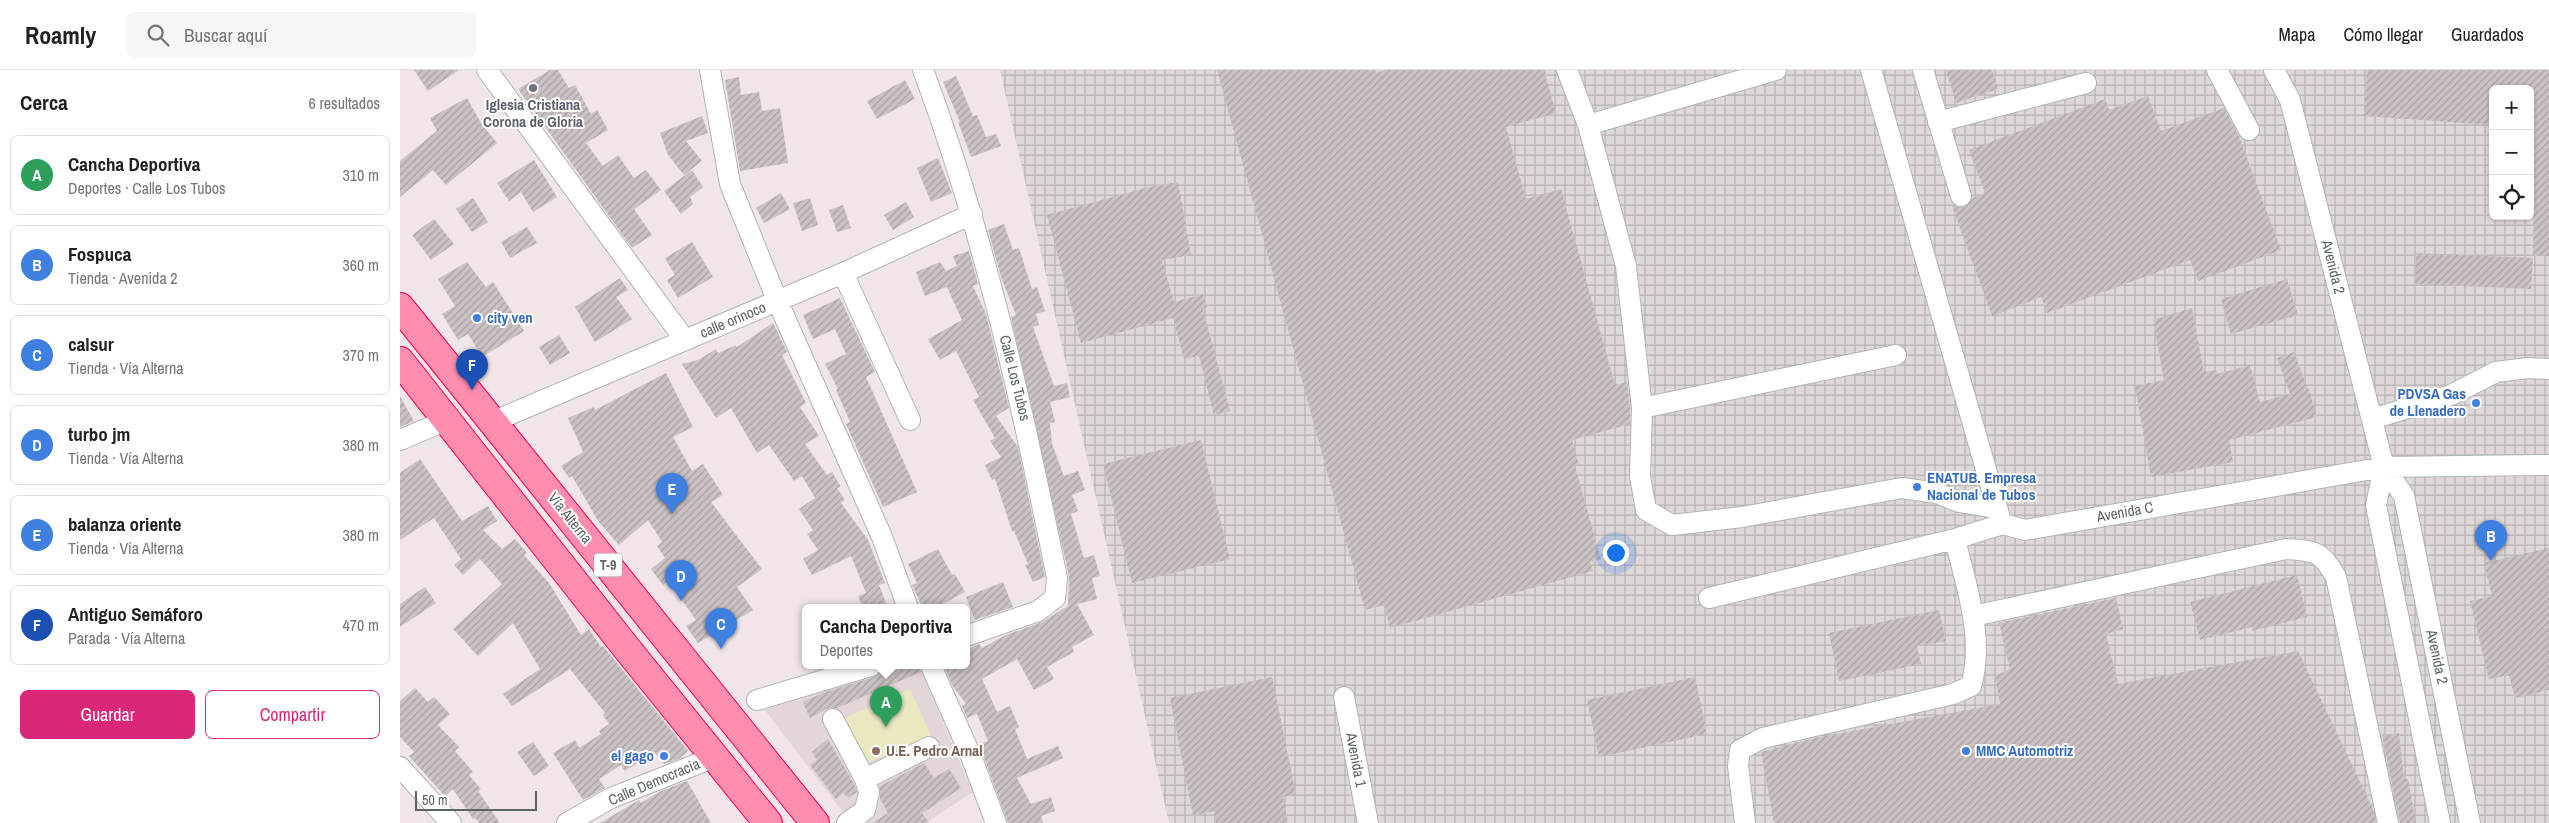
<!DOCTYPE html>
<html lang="es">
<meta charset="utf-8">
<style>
:root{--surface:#fff;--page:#f6f6f6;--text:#202124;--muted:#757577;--line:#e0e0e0;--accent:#db2777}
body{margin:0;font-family:"Archivo Narrow",sans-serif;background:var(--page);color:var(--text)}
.controls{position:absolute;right:15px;top:15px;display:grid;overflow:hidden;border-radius:8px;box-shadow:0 1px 4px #0004}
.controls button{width:45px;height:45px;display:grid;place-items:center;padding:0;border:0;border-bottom:1px solid var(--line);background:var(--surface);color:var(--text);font:25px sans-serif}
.scale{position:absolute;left:15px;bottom:12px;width:122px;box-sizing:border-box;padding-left:5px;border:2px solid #5d6762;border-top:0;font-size:14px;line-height:18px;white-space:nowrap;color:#5d6762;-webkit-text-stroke:4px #fff;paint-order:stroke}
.you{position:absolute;left:1215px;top:482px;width:18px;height:18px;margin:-12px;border:4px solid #fff;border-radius:50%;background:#1a73e8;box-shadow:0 0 0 8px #1a73e833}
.badge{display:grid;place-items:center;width:32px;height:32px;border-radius:50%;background:var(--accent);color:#fff;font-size:16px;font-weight:700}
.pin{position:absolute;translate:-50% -41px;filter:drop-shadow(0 1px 2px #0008)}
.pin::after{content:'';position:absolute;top:26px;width:18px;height:15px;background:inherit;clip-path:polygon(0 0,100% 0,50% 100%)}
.popup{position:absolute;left:402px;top:534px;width:168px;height:65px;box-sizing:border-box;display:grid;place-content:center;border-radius:8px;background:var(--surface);filter:drop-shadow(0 1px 4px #0005);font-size:16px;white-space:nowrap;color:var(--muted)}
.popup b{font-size:19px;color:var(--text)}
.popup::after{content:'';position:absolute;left:50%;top:100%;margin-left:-10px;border:10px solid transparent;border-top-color:var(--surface)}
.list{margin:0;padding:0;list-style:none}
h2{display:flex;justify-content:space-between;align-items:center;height:65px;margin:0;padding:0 20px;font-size:21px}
h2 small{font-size:16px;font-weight:400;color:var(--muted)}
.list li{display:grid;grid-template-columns:32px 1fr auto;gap:15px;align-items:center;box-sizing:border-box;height:80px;margin:0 10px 10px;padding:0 10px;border:1px solid var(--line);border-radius:8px}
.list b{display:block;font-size:19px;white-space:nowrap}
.list p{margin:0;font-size:16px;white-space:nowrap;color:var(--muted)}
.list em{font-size:16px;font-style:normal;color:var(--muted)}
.actions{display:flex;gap:10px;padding:15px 20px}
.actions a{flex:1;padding:11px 0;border:1px solid var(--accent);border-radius:8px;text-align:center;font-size:18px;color:var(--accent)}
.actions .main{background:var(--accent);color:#fff}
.icon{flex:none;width:28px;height:28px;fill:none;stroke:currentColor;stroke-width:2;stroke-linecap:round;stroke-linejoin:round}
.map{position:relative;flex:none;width:2149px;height:753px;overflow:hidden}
header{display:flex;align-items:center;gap:30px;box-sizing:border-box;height:70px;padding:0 25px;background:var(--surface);border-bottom:1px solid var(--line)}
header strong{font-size:24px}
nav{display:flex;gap:28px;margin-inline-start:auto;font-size:18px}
.search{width:350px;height:45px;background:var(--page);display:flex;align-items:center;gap:12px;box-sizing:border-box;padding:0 18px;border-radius:8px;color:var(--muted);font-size:19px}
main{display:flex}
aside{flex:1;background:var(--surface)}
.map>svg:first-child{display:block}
.industrial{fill:url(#industrial-grid);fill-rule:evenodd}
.education{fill:#e3d6d9}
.pitch{fill:#e9e8c0}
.building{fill:url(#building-hatch)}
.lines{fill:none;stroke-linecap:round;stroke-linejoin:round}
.minor-casing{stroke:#aeb6b3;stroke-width:22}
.highway-casing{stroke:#f60054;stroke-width:30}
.minor{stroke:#fff;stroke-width:20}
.highway{stroke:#ff8eae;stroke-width:28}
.worship-dot{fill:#6b7280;stroke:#fff;stroke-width:2}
.shop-dot{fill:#3f7fe0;stroke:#fff;stroke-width:2}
.education-dot{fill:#8d6e63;stroke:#fff;stroke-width:2}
.labels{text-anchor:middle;stroke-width:4;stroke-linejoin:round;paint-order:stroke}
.shield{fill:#fff;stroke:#8e9591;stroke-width:1}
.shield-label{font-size:14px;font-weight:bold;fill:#5d6762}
.worship-label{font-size:15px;font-weight:bold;fill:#5b616d;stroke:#fff}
.street-label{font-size:15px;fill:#5d6762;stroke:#fff}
.shop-label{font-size:15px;font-weight:bold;fill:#366cbe;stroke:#fff;text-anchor:start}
.education-label{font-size:15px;font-weight:bold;fill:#785e54;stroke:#fff;text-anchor:start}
</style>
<header>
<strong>Roamly</strong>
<div class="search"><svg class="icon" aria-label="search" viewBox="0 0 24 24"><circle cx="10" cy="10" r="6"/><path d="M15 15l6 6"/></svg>Buscar aquí</div>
<nav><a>Mapa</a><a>Cómo llegar</a><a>Guardados</a></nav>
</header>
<main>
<aside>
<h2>Cerca<small>6 resultados</small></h2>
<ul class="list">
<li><span class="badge" style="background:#2e9e5b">A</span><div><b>Cancha Deportiva</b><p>Deportes · Calle Los Tubos</p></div><em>310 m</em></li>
<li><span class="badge" style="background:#3f7fe0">B</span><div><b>Fospuca</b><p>Tienda · Avenida 2</p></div><em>360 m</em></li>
<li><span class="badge" style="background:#3f7fe0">C</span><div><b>calsur</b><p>Tienda · Vía Alterna</p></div><em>370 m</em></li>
<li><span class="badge" style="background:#3f7fe0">D</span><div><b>turbo jm</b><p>Tienda · Vía Alterna</p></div><em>380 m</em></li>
<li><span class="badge" style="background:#3f7fe0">E</span><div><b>balanza oriente</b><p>Tienda · Vía Alterna</p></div><em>380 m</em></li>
<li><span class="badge" style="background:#1a4fb4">F</span><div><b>Antiguo Semáforo</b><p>Parada · Vía Alterna</p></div><em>470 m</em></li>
</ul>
<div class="actions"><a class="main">Guardar</a><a>Compartir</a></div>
</aside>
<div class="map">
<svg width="2149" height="753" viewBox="0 0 2149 753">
<defs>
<pattern id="industrial-grid" width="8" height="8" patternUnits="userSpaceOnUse" patternTransform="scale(1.25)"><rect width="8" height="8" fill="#dfd8d9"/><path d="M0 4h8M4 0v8" fill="none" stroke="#b8b3b3"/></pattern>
<pattern id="building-hatch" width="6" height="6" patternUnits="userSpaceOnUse" patternTransform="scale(1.25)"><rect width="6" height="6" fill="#cbc2c4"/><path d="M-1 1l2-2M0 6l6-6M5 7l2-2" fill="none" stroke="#a8a1a3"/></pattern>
</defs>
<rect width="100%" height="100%" fill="#f0e5e8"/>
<path class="industrial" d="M600,0H2149V753H769ZM2093,19H2130V146H2093Z"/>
<path class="education" d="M476,596H519L573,722L526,753H451L365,640Z"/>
<path class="pitch" d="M510,619L531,665L463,695L442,649Z"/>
<path class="building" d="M14,0H59L28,21Z
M150,0H158L169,18L175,15L191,44L197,40L208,60L186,73L203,96L218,85L234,108L246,100L261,120L234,139L252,165L232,178L118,19Z
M817,0H974L975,3L986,0H1144L1156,43L1106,57L1126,129L1161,119L1215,315L1227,312L1230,338V354L1172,370L1179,395L1175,396L1201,489L1190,492L1193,501L990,558L984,535L965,540Z
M1546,0H1592L1598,19L1556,33Z
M1967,0H2149V186H2133L2135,19H2093V55L1964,46Z
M556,6L573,46L577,45L586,67L596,64L601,76L571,87L558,52H560L543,12Z
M339,7L341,25L359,22L362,41L380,38L388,93L340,101L325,10Z
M505,10L515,29L477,49L467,31Z
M1748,26L1761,61L1824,38L1839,66L1881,180L1798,211L1790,190L1647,243L1641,227L1592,246L1552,136L1565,137L1573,128L1585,123L1569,80L1705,29L1709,40Z
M67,28L81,53L97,73L46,115L33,100L0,127V91L37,61L30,48Z
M302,46L308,63L286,71L302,91L284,105L268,85L260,63Z
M538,88L552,123L531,132L517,98Z
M134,90L157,127L133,142L121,122L109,131L97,113Z
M292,100L303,117L290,127L293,134L281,144L264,121Z
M778,112L791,185L762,190L774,232L803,224L807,238L803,239L830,341L814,345L799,286L784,289L773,248L681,273L647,145L749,117Z
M381,123L390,139L364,153L356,138Z
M73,128L88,152L72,162L56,139Z
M410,128L418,155L402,161L393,133Z
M506,132L514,147L493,160L484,145Z
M443,135L451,158L437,162L429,140Z
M34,149L54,174L31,190L12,165Z
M604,154L613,180L619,178L632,219L637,217L645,241L636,244L639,255L633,257L654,316L667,313L670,327L650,332L655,352L650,353L652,374L664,406L678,401L685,420L672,425L678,441L671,444L684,488L694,485L700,506L692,508L697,529L677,534L694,565L672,577L674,582L647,597L654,609L634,620L617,589L582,609L597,642L610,636L619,657L615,659L627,689L658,676L663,688L617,708L631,734L651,727L655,741L641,746L643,753H608L579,674L588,671L577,644L567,648L562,636L566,634L552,615L544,596H566V581L574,576L579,574L582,578L606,565L642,552L668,536L669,506L611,247L616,245L601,207L588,160Z
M127,157L137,173L110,188L101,172Z
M292,172L313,207L278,228L267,210L275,205L265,188Z
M569,181L578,214L573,216L586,244L609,338L596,346L618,377L645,507L633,512L625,495L628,494L614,461H612L595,409L592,410L585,395L601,387L590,371L595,368L573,330L579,327L556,281L540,290L528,269L562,250L547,217L525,226L516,202L540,192L546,201L557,196L553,186Z
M2016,183L2133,188L2131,219L2015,214Z
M67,192L86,217L93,212L124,261L82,287L68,264L58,270L42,244L55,236L38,209Z
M220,208L228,220L216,227L232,249L195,272L175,237Z
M1887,209L1898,245L1831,264L1821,229Z
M440,228L475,302L466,307L517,422L483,437L446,354L450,352L436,320L438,319L425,294L446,284L435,259L413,269L403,245Z
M1792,238L1804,302L1816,300L1817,304L1850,295L1860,332L1890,324L1877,288L1894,282L1908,319H1909L1917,347L1829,370L1833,392L1751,407L1735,316L1764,310L1753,250Z
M373,253L387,282L382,285L406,333L400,337L419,366L405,374L427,405L432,402L441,417L437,418L445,430L441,433L468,470L485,513L479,515L488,538H463L458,526L466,523L451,486L412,505L403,489L418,480L407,464L413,460L399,439L415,428L402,406L394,411L369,375L357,383L331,338L316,348L282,294L298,290L316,279L318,283L336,275L337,277Z
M159,265L170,283L150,295L139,277Z
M266,303L293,357L273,367L292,401L303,394L323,425L311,432L362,499L337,517L353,540L298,573L286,556L296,550L268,511L263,515L251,499L265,488L257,476L262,472L248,450L219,475L198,451L172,406L169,408L161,396L183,382L168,348L194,337L195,340Z
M0,326L14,351L0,357Z
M801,370L830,489L732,513L703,394Z
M20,389L62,451L88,436L97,451L83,460L102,479L115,469L127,483L124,485L149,513L181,565L189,559L201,577L203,576L288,681L279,689L264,694L254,682L225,701L221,695L199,709L205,718L183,730L153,683L175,670L179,678L201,664L199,661L209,654L203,645L205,643L170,599L112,636L103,624L140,599L113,553L78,586L53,559L102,514L80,489L63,505L54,495L61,489L34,448L0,470V403Z
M2149,478V620L2115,628L2109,605L2089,609L2070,531L2092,526L2084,493Z
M538,479L552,505L555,504L565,522L535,538H523L512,515L517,513L508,494Z
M1897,505L1907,547L1852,561V557L1800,570L1790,532Z
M603,512L613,537L575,550L566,527Z
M25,517L36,533L0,557V534Z
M1716,528L1723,559L1706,564L1718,614L1898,581L1973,739L1976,753H1374L1361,682L1415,668L1600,634L1595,606L1610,599L1599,553Z
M1539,540L1546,571L1517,576L1521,594L1439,611L1429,563Z
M485,596H519L521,602L437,638H428L410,648L403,632L425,622L474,607Z
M872,607L896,724L883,727L888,753H816L815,741L793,746L770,628Z
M1295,607L1307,664L1199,687L1187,630Z
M15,618L28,632L34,627L50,644L38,655L59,677L55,681L73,702L69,705L81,719L78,721L100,753H79L75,748L73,749L53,719L45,726L9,686L14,682L0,667V631Z
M1999,663L2004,709H2008L2016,753H2000L1982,666Z
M428,669L454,714L457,722L448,728L444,723L436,729L410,695L417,690L412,682Z
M133,672L149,696L134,706L117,682Z
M524,693L534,708L549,699L561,718L522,743L529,753H473L488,743L480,729V716Z
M287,711L311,753H200L239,730L241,733L261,721Z"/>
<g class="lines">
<defs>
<path id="minor" d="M87,0L285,270
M310,0L330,114L377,230L482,467L508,538
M523,0C585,166 622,334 657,508L655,528L638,541L566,566
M1167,0L1188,55L1226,196L1242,338L1240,406L1246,440L1272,455L1342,447L1502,418L1537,423L1559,432L1596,438
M1471,0L1600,448
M1523,0L1561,126
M1817,0L1849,60
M1874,0L1890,30L1984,397L2004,426L2070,753
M1538,52L1686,13
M1188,55L1376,0
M443,203L510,350
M1242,338L1496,285
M1972,349L2051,325L2096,302L2128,298L2149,299
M92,352L443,203L572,144
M0,370L47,350
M1984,397L1976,435L2040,753
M1309,528L1555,469L1603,454L1625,460L1984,397L2149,395
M1573,546L1886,479C1916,481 1921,481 1936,507L1988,753
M531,596L571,686L596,753
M944,627L968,753
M357,630L471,596
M433,649L465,709L469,722L465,740L447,753
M0,697L51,753
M465,709L529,677
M167,753L211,728L315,687
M1345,753L1338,696L1340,680L1363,668L1553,624L1571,616C1585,568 1566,516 1555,469"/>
<path id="highway" d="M0,237L415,753
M0,291L228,580L368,753"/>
</defs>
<use href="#minor" class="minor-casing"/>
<use href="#highway" class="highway-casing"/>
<use href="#minor" class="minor"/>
<use href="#highway" class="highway"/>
</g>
<circle class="worship-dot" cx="133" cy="18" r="5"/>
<g class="shop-dot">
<circle cx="77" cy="248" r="5"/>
<circle cx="2076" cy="333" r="5"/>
<circle cx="1517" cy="417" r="5"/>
<circle cx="1566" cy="681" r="5"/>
<circle cx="264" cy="686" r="5"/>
</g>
<circle class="education-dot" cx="476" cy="681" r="5"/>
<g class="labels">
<rect class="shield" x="194" y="483.5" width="28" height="23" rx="4"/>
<g class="shield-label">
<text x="208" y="500">T-9</text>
</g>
<g class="worship-label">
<text x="133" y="40">Iglesia Cristiana<tspan x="133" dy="17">Corona de Gloria</tspan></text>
</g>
<g class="street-label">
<text transform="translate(1933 197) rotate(76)" y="5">Avenida 2</text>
<text transform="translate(333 250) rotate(-23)" y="5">calle orinoco</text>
<text transform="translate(615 308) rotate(76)" y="5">Calle Los Tubos</text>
<text transform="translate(1725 442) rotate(-10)" y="5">Avenida C</text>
<text transform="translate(170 448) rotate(51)" y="5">Vía Alterna</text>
<text transform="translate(2037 587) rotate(78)" y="5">Avenida 2</text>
<text transform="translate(956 690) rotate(79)" y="5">Avenida 1</text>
<text transform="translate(254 712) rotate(-23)" y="5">Calle Democracia</text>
</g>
<g class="shop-label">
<text x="87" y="253">city ven</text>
<text x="2066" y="329" text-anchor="end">PDVSA Gas<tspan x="2066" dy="17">de Llenadero</tspan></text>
<text x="1527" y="413">ENATUB. Empresa<tspan x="1527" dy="17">Nacional de Tubos</tspan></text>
<text x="1576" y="686">MMC Automotriz</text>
<text x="254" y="691" text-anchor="end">el gago</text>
</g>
<g class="education-label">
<text x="486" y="686">U.E. Pedro Arnal</text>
</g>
</g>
</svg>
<div class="controls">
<button>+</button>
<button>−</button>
<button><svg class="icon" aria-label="locate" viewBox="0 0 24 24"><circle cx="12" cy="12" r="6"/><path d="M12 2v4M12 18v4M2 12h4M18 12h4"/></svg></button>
</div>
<div class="scale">50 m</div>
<div class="you"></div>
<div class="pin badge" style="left:486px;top:657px;background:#2e9e5b">A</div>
<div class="popup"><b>Cancha Deportiva</b>Deportes</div>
<div class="pin badge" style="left:2091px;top:491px;background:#3f7fe0">B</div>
<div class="pin badge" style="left:321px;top:579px;background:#3f7fe0">C</div>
<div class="pin badge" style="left:281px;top:531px;background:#3f7fe0">D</div>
<div class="pin badge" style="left:272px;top:444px;background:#3f7fe0">E</div>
<div class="pin badge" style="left:72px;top:320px;background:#1a4fb4">F</div>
</div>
</main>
